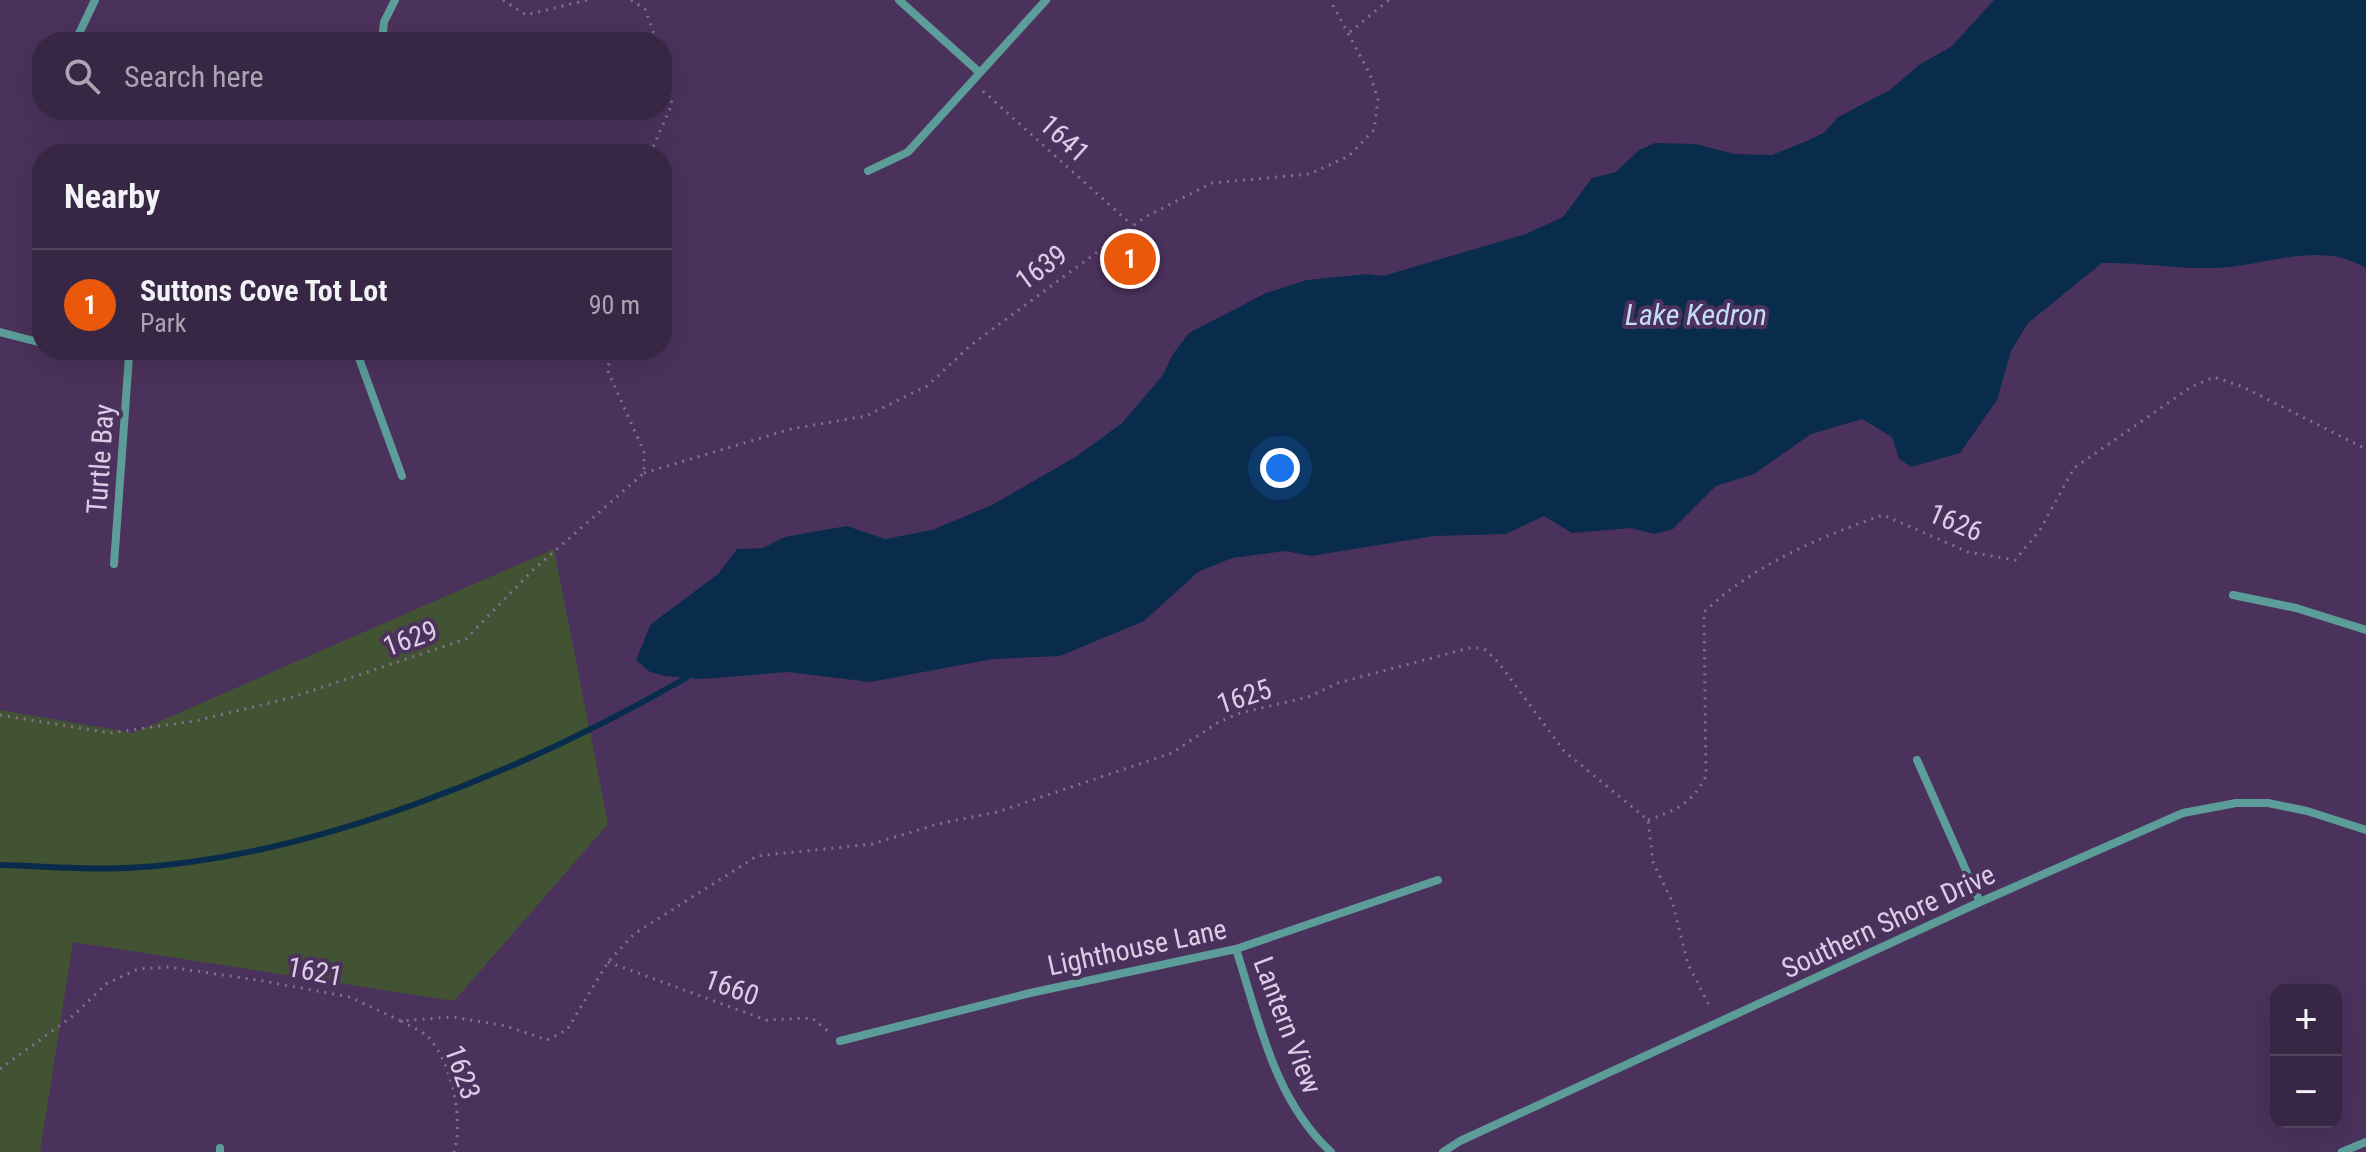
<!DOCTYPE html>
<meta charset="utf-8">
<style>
:root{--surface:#382645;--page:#433250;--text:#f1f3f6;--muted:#aba5b3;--line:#52435e;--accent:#ea580c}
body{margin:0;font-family:"Roboto Condensed",sans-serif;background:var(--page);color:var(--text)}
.controls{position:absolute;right:24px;bottom:24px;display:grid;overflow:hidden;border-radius:16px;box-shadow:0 8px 32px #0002}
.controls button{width:72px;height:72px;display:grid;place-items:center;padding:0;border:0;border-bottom:2px solid var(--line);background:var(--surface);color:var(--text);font:40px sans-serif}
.you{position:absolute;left:1280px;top:468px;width:28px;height:28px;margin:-20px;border:6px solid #fff;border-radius:50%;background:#1a73e8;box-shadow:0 0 0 12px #1a73e833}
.badge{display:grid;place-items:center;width:52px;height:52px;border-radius:50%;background:var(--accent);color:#fff;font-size:26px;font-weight:700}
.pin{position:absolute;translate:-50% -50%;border:4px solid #fff;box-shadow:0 2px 8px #0006}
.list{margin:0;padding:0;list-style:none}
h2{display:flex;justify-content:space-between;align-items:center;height:104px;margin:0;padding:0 32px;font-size:34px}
h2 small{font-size:26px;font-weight:400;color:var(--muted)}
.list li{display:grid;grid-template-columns:52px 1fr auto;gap:24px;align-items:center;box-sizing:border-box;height:112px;padding:0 32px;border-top:2px solid var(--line)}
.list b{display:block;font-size:30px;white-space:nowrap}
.list p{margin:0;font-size:26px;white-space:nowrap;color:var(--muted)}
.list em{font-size:26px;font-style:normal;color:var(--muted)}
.icon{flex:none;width:44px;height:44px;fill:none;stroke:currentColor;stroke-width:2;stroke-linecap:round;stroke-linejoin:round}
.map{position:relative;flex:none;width:2366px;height:1152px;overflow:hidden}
.search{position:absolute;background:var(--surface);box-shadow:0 8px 32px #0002;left:32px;top:32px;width:640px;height:88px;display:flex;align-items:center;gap:20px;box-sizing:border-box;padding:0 28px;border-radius:32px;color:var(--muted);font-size:30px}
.panel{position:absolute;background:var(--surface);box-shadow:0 8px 32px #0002;left:32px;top:144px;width:640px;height:216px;border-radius:32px}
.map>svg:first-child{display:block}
.green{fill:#425333}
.water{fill:#092c4c}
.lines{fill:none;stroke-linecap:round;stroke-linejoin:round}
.stream{stroke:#092c4c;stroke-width:6}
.path{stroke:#836f92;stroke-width:3;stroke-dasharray:2 6;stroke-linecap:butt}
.street{stroke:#5c9d9a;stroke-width:8}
.labels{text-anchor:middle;stroke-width:8;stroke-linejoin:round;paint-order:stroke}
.street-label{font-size:28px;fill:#dbcde6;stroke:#4b325c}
.water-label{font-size:30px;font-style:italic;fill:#c2dbf8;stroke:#4b325c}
</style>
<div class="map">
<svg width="2366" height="1152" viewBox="0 0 2366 1152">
<rect width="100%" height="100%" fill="#4b325c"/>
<path class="green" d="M1137,238L1151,253L1123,283L1109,266Z
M554,549L608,824L454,1001L73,942L40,1152H0V710L133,733Z"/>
<path class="water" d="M1994,0H2366V268C2319,239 2265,267 2214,268C2176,269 2139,262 2102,263L2028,323L2011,351L1997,400L1960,453L1911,467L1899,459L1892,437L1862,419L1811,434L1754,474L1716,486L1673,529L1654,534L1631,528L1572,533L1544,516L1506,534L1434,536L1311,556L1285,551L1232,558L1198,572L1144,621L1060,656L993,659L870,682L788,672L701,679L665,676L650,672L636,660L651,624L718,574L737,549L763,548L785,537L847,526L885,539L932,530L992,505L1077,456L1122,423L1163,375L1173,354L1189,333L1266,293L1307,280L1367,274L1383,276L1526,234L1563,217L1592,178L1616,172L1639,150L1655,143L1696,144L1734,154L1772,155L1807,141L1825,132L1838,117L1890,90L1919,65L1952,46Z"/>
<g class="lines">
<path class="stream" d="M0,865C42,866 85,870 127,868C311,859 528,769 686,678"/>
<path class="path" d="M503,0L526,15L587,0
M631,0L645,9L657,42
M1350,32L1389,0
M983,91L1132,225
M650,154L672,104L662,56
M644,473L791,429L866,416L927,386L971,345L1145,217L1212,183L1310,174L1349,156L1374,130L1378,100L1370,74L1330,0
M0,715L110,733L195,721L290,698L466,639L533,570L644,473V452L607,369L614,350
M1648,820C1676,810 1692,804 1706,776L1704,612C1753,565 1820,537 1883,515L1968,552L2015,560L2040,530L2074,468L2191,387L2214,377L2243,387L2366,449
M608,962L766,1020L812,1018L829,1032
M401,1021C409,1026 422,1031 428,1037C452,1062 464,1121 454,1152
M0,1069L74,1015L106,984L138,969L169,967L263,981L350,997L401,1021L453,1017L506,1026L547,1040L567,1030L608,962L634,934L757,856L872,844L938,824L997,812L1172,753L1217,723L1240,713L1308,697L1338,683L1473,647L1486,650L1498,662L1564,751L1648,820L1653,862L1672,901L1688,964L1711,1009"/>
<path class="street" d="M899,0L979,72
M75,42L95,0
M382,42L384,22L395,0
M68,110V113
M868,171L908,152L1046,0
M0,332L42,343
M86,350L129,356L214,350
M356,350L402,476
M114,564L129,356
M2233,595L2296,608L2366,630
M1917,760L1980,902
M1236,949C1259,1020 1274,1100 1331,1152
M840,1041L1030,993L1236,949L1438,880
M220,1152V1148
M1443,1152L1460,1141L1980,902L2183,813L2236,803H2268L2307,811L2366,830
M2342,1152L2366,1142"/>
</g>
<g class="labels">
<g class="street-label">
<text transform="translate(1065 138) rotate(42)" y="10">1641</text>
<text transform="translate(1041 267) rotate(-36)" y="10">1639</text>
<text transform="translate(100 459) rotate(-86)" y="10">Turtle Bay</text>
<text transform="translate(1956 522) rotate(23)" y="10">1626</text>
<text transform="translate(410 638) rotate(-20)" y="10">1629</text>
<text transform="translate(1244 696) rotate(-18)" y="10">1625</text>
<text transform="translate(1888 921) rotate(-25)" y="10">Southern Shore Drive</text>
<text transform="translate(1137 947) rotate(-12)" y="10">Lighthouse Lane</text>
<text transform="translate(315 971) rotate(11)" y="10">1621</text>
<text transform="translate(732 987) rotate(20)" y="10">1660</text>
<text transform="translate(1288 1025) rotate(69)" y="10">Lantern View</text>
<text transform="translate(463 1072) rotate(70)" y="10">1623</text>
</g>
<g class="water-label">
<text x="1696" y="325">Lake Kedron</text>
</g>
</g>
</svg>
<div class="controls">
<button>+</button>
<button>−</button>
</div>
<div class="you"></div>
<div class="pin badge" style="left:1130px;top:259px">1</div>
<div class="search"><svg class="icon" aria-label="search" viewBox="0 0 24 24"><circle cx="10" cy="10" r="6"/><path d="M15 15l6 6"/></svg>Search here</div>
<section class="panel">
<h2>Nearby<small></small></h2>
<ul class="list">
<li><span class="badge">1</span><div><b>Suttons Cove Tot Lot</b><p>Park</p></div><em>90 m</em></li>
</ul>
</section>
</div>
